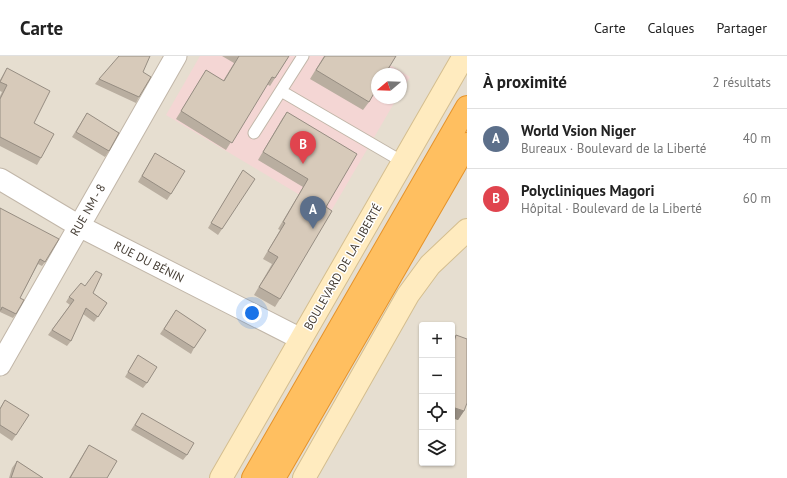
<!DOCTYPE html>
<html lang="fr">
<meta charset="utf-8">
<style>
:root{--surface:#fff;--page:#f2f2f2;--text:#222;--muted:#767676;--line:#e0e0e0;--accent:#ff200c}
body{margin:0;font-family:"PT Sans",sans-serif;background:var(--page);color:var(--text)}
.controls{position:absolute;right:12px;bottom:12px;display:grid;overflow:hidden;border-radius:4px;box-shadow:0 1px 3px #0004}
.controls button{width:36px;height:36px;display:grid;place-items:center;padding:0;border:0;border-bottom:1px solid var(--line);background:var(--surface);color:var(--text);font:20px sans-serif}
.compass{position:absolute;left:371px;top:12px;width:36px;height:36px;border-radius:50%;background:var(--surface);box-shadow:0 1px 3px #0004;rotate:251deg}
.you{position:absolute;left:252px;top:257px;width:14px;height:14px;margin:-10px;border:3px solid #fff;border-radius:50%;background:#1a73e8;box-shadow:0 0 0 6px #1a73e833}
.badge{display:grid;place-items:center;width:26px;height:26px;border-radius:50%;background:var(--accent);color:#fff;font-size:13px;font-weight:700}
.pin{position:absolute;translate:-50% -33px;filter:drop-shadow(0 1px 2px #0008)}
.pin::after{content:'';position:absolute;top:21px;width:14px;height:12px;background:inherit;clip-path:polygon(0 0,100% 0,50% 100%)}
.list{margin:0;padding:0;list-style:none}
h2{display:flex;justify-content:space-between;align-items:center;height:52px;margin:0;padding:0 16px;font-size:17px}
h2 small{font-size:13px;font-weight:400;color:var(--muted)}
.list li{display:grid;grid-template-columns:26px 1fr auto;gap:12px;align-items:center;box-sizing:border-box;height:60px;padding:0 16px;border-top:1px solid var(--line)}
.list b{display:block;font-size:15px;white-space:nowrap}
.list p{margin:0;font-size:13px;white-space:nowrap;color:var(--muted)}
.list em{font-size:13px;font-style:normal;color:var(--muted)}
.icon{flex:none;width:22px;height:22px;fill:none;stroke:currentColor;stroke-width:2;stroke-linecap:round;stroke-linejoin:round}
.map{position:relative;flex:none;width:467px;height:422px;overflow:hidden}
header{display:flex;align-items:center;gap:24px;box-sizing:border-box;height:56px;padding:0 20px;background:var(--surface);border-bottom:1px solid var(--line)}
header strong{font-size:19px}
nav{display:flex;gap:22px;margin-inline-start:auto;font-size:14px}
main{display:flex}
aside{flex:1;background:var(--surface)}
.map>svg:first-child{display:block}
.residential{fill:#e6ded0;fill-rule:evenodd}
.medical{fill:#f4d6d4}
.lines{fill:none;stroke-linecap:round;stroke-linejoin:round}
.lane-casing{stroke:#c1b6a8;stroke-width:13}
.street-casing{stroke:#c1b6a8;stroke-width:23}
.secondary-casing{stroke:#d4be8f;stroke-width:24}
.highway-casing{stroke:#e5932a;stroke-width:24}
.lane{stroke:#fff;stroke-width:11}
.street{stroke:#fff;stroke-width:21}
.secondary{stroke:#ffebbf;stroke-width:22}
.highway{stroke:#ffbf60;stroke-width:22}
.wall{fill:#b9aea0}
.shaded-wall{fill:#968d82}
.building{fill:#d7caba;stroke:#968d82}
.labels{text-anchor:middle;stroke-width:3;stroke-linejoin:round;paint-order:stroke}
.street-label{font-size:12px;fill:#443c33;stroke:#fff}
</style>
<header>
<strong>Carte</strong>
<nav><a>Carte</a><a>Calques</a><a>Partager</a></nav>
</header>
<main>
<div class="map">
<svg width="467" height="422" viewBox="0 0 467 422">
<rect width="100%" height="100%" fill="#f2ece2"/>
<path class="residential" d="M0,0H467V422H0ZM377,18H401V42H377ZM422,269H452V407H422Z"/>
<path class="medical" d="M200,0H375L410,21L401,35V18H377V42H397L330,157L166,59Z"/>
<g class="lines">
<defs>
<path id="lane" d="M281,35L403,106
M254,77L303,0"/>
<path id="street" d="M0,123L79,170L301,283
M0,309L176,0"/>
<path id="secondary" d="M221,422L464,0
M304,422L408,239L430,209L467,174"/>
<path id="highway" d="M253,422L467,51
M274,422L467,88"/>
</defs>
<use href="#lane" class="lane-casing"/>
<use href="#street" class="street-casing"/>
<use href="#secondary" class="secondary-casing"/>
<use href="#highway" class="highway-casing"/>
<use href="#lane" class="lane"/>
<use href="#street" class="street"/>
<use href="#secondary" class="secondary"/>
<use href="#highway" class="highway"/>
</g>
<path class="wall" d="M222,0H289L270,30L267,28L226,94L176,63L206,14L223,25L234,7Z
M324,0H396L369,46L363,54L310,23Z
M7,12L34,67L41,102L37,109L0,90V40L2,36L0,35V24Z
M143,16L139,41L136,47L95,28L99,23Z
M287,56L326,151L280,243L275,251L254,239L272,208L263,203L280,174L278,173L303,131L258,104L282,63Z
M87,57L109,95L105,101L72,81Z
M155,97L171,138L167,144L138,126Z
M243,114L222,173L218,179L208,172Z
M0,152L45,206L42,210L38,208L20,242L16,258L13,262L0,256Z
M93,237L107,247L94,266L83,258L71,285L67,290L48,279L70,249L66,246L69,241Z
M176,254L194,292L191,298L160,278Z
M456,279L464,355L458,364L452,362V286Z
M138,299L147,327L143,332L125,321Z
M5,344L16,379L12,385L0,377V352Z
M142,357L187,399L183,404L131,374Z
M89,389L107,422H69L85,395Z
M17,405L43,422H9L12,412Z"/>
<path class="shaded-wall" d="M452,351L464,355L458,364L452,362Z"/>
<path class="building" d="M119,0H150L143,16L151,21L139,41L99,23Z
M239,0H289L275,22L272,21L232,87L181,55L206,14L224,25Z
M325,0H396L385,18H377V32L369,46L316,14Z
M7,12L50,35L34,67L54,78L41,102L0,81V43L7,29L0,26Z
M287,56L357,98L326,151L332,155L280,243L259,231L278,201L268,195L285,167L283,166L308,123L263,96Z
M87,57L119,77L109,95L76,76Z
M155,97L185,115L171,138L142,120Z
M243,114L255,123L222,173L211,167Z
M0,152L59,183L45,206L40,203L20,242L24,244L16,258L2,251L1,254H0Z
M96,215L102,218L93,237L107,247L98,261L86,252L71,285L52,274L74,244L69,241L81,227L85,230Z
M176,254L206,274L194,292L164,273Z
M456,279L467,283V347L464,355L452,351V293Z
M138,299L157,311L147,327L128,316Z
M5,344L29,359L16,379L0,369V353Z
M142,357L194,387L187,399L135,369Z
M89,389L117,405L107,422H70Z
M17,405L43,422H11Z"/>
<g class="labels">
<g class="street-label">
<text transform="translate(88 154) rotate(-60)" y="4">RUE NM - 8</text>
<text transform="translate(149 206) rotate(27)" y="4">RUE DU BÉNIN</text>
<text transform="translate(343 211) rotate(-60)" y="4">BOULEVARD DE LA LIBERTÉ</text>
</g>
</g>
</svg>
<div class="controls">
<button>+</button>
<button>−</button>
<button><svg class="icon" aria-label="locate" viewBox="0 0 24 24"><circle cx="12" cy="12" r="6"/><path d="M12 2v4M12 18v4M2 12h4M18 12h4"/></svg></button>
<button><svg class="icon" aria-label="layers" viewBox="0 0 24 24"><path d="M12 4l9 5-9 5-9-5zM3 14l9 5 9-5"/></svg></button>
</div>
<svg class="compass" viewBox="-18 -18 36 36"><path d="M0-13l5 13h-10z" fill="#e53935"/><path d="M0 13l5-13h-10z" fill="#767676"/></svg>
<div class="you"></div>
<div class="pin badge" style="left:313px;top:173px;background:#5c6f8a">A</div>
<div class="pin badge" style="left:303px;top:108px;background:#e0444e">B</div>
</div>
<aside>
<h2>À proximité<small>2 résultats</small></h2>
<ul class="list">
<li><span class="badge" style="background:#5c6f8a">A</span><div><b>World Vsion Niger</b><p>Bureaux · Boulevard de la Liberté</p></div><em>40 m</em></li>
<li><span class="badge" style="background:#e0444e">B</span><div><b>Polycliniques Magori</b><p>Hôpital · Boulevard de la Liberté</p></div><em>60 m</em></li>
</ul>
</aside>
</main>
